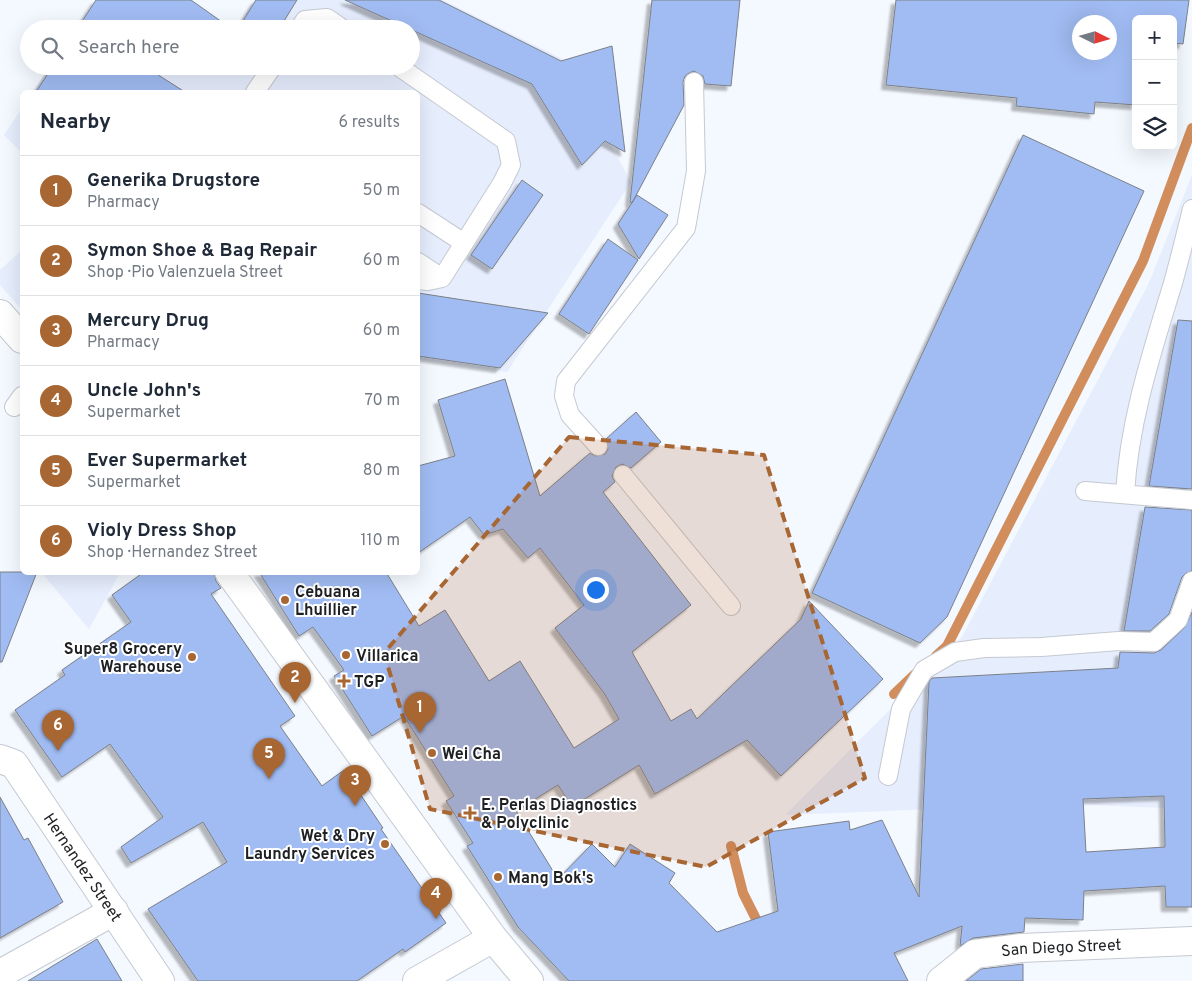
<!DOCTYPE html>
<meta charset="utf-8">
<style>
:root{--surface:#fff;--page:#f2f2f3;--text:#1f2937;--muted:#747a83;--line:#e0e1e3;--accent:#a86632}
body{margin:0;font-family:Overpass,sans-serif;background:var(--page);color:var(--text)}
.controls{position:absolute;right:15px;top:15px;display:grid;overflow:hidden;border-radius:8px;box-shadow:0 5px 20px #0002}
.controls button{width:45px;height:45px;display:grid;place-items:center;padding:0;border:0;border-bottom:1px solid var(--line);background:var(--surface);color:var(--text);font:25px sans-serif}
.compass{position:absolute;left:1072px;top:15px;width:45px;height:45px;border-radius:50%;background:var(--surface);box-shadow:0 5px 20px #0002;rotate:95deg}
.you{position:absolute;left:595px;top:589px;width:18px;height:18px;margin:-12px;border:4px solid #fff;border-radius:50%;background:#1a73e8;box-shadow:0 0 0 8px #1a73e833}
.badge{display:grid;place-items:center;width:32px;height:32px;border-radius:50%;background:var(--accent);color:#fff;font-size:16px;font-weight:700}
.pin{position:absolute;translate:-50% -41px;filter:drop-shadow(0 1px 2px #0008)}
.pin::after{content:'';position:absolute;top:26px;width:18px;height:15px;background:inherit;clip-path:polygon(0 0,100% 0,50% 100%)}
.list{margin:0;padding:0;list-style:none}
h2{display:flex;justify-content:space-between;align-items:center;height:65px;margin:0;padding:0 20px;font-size:21px}
h2 small{font-size:16px;font-weight:400;color:var(--muted)}
.list li{display:grid;grid-template-columns:32px 1fr auto;gap:15px;align-items:center;box-sizing:border-box;height:70px;padding:0 20px;border-top:1px solid var(--line)}
.list b{display:block;font-size:19px;white-space:nowrap}
.list p{margin:0;font-size:16px;white-space:nowrap;color:var(--muted)}
.list em{font-size:16px;font-style:normal;color:var(--muted)}
.icon{flex:none;width:28px;height:28px;fill:none;stroke:currentColor;stroke-width:2;stroke-linecap:round;stroke-linejoin:round}
.map{position:relative;flex:none;width:1192px;height:981px;overflow:hidden}
.search{position:absolute;background:var(--surface);box-shadow:0 5px 20px #0002;left:20px;top:20px;width:400px;height:55px;display:flex;align-items:center;gap:12px;box-sizing:border-box;padding:0 18px;border-radius:28px;color:var(--muted);font-size:19px}
.panel{position:absolute;background:var(--surface);box-shadow:0 5px 20px #0002;left:20px;top:90px;width:400px;height:485px;border-radius:8px}
.map>svg:first-child{display:block}
.built{fill:#e6edfd}
.lines{fill:none;stroke-linecap:round;stroke-linejoin:round}
.stream{stroke:#d18d5c;stroke-width:10}
.building{fill:#a1bcf3;stroke:#7c8087;fill-rule:evenodd;filter:url(#shadow)}
.service-casing{stroke:#c5c9d1;stroke-width:20}
.minor-casing{stroke:#c5c9d1;stroke-width:30}
.tertiary-casing{stroke:#c5c9d1;stroke-width:30}
.service{stroke:#fff;stroke-width:18}
.minor{stroke:#fff;stroke-width:28}
.tertiary{stroke:#fff;stroke-width:28}
.marked{fill:#a86632;fill-opacity:0.2;stroke:#a86632;stroke-width:4;stroke-dasharray:10 6;stroke-linejoin:round}
.poi-dot{fill:#a86632;stroke:#fff;stroke-width:2}
.labels{text-anchor:middle;stroke-width:4;stroke-linejoin:round;paint-order:stroke}
.poi-label{font-size:16px;font-weight:bold;fill:#1e2023;stroke:#fff;text-anchor:start}
.street-label{font-size:16px;fill:#1e2023;stroke:#fff}
</style>
<div class="map">
<svg width="1192" height="981" viewBox="0 0 1192 981">
<defs>
<filter id="shadow"><feDropShadow dx="-4.5" dy="4.5" stdDeviation="1" flood-color="#0004"/></filter>
</defs>
<rect width="100%" height="100%" fill="#f4f8ff"/>
<path class="built" d="M254,0H443L565,60L631,182L507,372L418,359V92H33L50,66H411V29H235Z
M22,108V153L4,135Z
M1192,175V809L1064,804L785,815L962,637L1149,283Z
M22,250V310L0,285V270Z
M41,572H120V573L89,629Z"/>
<g class="lines">
<path class="stream" d="M936,656L947,646L1143,261L1192,128
M894,694L915,674
M731,846L743,893L761,929"/>
</g>
<path class="building" d="M96,0H191L232,29H77Z
M256,0H297L279,29H238Z
M345,0H439L561,61L612,46L625,152L605,141L582,165L532,84Z
M652,0H740L731,86L705,84L703,76L694,71L689,73L685,76L683,82L684,105L632,203L630,202Z
M896,0H1189L1183,44L1173,43V19H1136V105L1095,102L1094,114L1016,106L1017,98L886,85ZM1080,22H1110V52H1080Z
M53,66H144L185,92H36Z
M1023,135L1144,191L947,617L920,643L812,593Z
M522,180L543,195L492,269L471,255Z
M637,195L668,215L639,259L618,224Z
M608,239L638,260L589,334L559,314Z
M418,293L548,313L500,368L418,356Z
M1178,320L1192,321V489L1149,486Z
M505,379L540,496L590,453L595,456L605,454L608,449L606,439L636,412L661,442L631,468L622,464L616,467L612,476L615,482L603,492L691,605L632,652L671,721L691,709L697,719L801,619L809,601L883,679L781,776L747,740L655,794L639,765L572,807L558,785L516,811L558,879L592,844L615,867L630,844L675,873L669,883L717,932L778,911L768,832L849,821L850,830L882,820L919,897L929,682L932,678L1118,668L1120,652L1154,653L1161,650L1185,627L1192,612V907H1166L1165,886L1084,891L1083,920L1025,918L1024,932L973,938L960,946L962,926L894,953L908,981H569L518,927L467,846L473,843L446,801L454,796L404,716L372,736L334,676L344,670L313,627L299,636L259,572H386L419,626L445,610L489,681L520,661L574,748L619,719L604,693L555,628L584,605L540,548L528,558L503,529L484,535L470,517L418,553V466L455,456L438,400ZM1164,796L1165,847L1086,852L1083,799Z
M1145,507L1192,510V571L1186,573L1182,577L1169,614L1150,631H1124Z
M0,572H37L2,662H0Z
M144,572H214L216,581L221,588L211,594L295,716L280,726L322,786L344,770L383,828L381,829L446,923L405,952L403,949L357,981H198L148,909L227,862L203,822L131,863L121,847L163,817L110,744L62,777L15,710L65,675L62,670L131,622L112,595Z
M0,797L24,840L28,838L63,902L0,938Z
M97,939L122,981H28Z
M1023,964V981H966L981,969Z"/>
<g class="lines">
<defs>
<path id="service" d="M299,29L305,20L327,18L343,29
M398,66L506,141L511,165L502,183L442,278L428,281L418,280
M255,92L273,66
M418,213L464,243
M418,262L442,278
M14,407L22,396
M598,446L570,415L564,396L566,381L686,228L696,171L694,82
M623,475L731,606
M1085,491L1192,500
M1125,494C1129,421 1152,352 1173,283C1180,258 1186,233 1192,209
M888,776L901,709L924,670L955,652L984,648L1041,647L1119,641L1154,642L1178,620L1192,581"/>
<g id="minor">
<path id="s1" d="M0,759L14,764L160,981"/>
<path d="M0,974L114,911"/>
<path id="s2" d="M941,981L975,954L1021,948L1192,941"/>
</g>
<path id="tertiary" d="M0,314L22,339
M229,572L493,938L529,981
M417,981L493,938"/>
</defs>
<use href="#service" class="service-casing"/>
<use href="#minor" class="minor-casing"/>
<use href="#tertiary" class="tertiary-casing"/>
<use href="#service" class="service"/>
<use href="#minor" class="minor"/>
<use href="#tertiary" class="tertiary"/>
</g>
<path class="marked" d="M569,437L764,455L865,778L706,867L430,809L384,653Z"/>
<g class="poi-dot">
<circle cx="285" cy="600" r="5"/>
<circle cx="346" cy="655" r="5"/>
<circle cx="192" cy="657" r="5"/>
<path d="M341.5 673.5h5v5h5v5h-5v5h-5v-5h-5v-5h5z"/>
<circle cx="432" cy="753" r="5"/>
<path d="M467.5 805.5h5v5h5v5h-5v5h-5v-5h-5v-5h5z"/>
<circle cx="385" cy="844" r="5"/>
<circle cx="498" cy="877" r="5"/>
</g>
<g class="labels">
<g class="poi-label">
<text x="295" y="597">Cebuana<tspan x="295" dy="18">Lhuillier</tspan></text>
<text x="182" y="654" text-anchor="end">Super8 Grocery<tspan x="182" dy="18">Warehouse</tspan></text>
<text x="356" y="661">Villarica</text>
<text x="354" y="687">TGP</text>
<text x="442" y="759">Wei Cha</text>
<text x="481" y="810">E. Perlas Diagnostics<tspan x="481" dy="18">&amp; Polyclinic</tspan></text>
<text x="375" y="841" text-anchor="end">Wet &amp; Dry<tspan x="375" dy="18">Laundry Services</tspan></text>
<text x="508" y="883">Mang Bok's</text>
</g>
<g class="street-label">
<text dy="6" stroke="none"><textPath href="#s1" startOffset="139">Hernandez Street</textPath></text>
<text dy="6" stroke="none"><textPath href="#s2" startOffset="130">San Diego Street</textPath></text>
</g>
</g>
</svg>
<div class="controls">
<button>+</button>
<button>−</button>
<button><svg class="icon" aria-label="layers" viewBox="0 0 24 24"><path d="M12 4l9 5-9 5-9-5zM3 14l9 5 9-5"/></svg></button>
</div>
<svg class="compass" viewBox="-18 -18 36 36"><path d="M0-13l5 13h-10z" fill="#e53935"/><path d="M0 13l5-13h-10z" fill="#747a83"/></svg>
<div class="you"></div>
<div class="pin badge" style="left:420px;top:733px">1</div>
<div class="pin badge" style="left:295px;top:703px">2</div>
<div class="pin badge" style="left:355px;top:806px">3</div>
<div class="pin badge" style="left:436px;top:919px">4</div>
<div class="pin badge" style="left:269px;top:779px">5</div>
<div class="pin badge" style="left:58px;top:751px">6</div>
<div class="search"><svg class="icon" aria-label="search" viewBox="0 0 24 24"><circle cx="10" cy="10" r="6"/><path d="M15 15l6 6"/></svg>Search here</div>
<section class="panel">
<h2>Nearby<small>6 results</small></h2>
<ul class="list">
<li><span class="badge">1</span><div><b>Generika Drugstore</b><p>Pharmacy</p></div><em>50 m</em></li>
<li><span class="badge">2</span><div><b>Symon Shoe &amp; Bag Repair</b><p>Shop · Pio Valenzuela Street</p></div><em>60 m</em></li>
<li><span class="badge">3</span><div><b>Mercury Drug</b><p>Pharmacy</p></div><em>60 m</em></li>
<li><span class="badge">4</span><div><b>Uncle John's</b><p>Supermarket</p></div><em>70 m</em></li>
<li><span class="badge">5</span><div><b>Ever Supermarket</b><p>Supermarket</p></div><em>80 m</em></li>
<li><span class="badge">6</span><div><b>Violy Dress Shop</b><p>Shop · Hernandez Street</p></div><em>110 m</em></li>
</ul>
</section>
</div>
